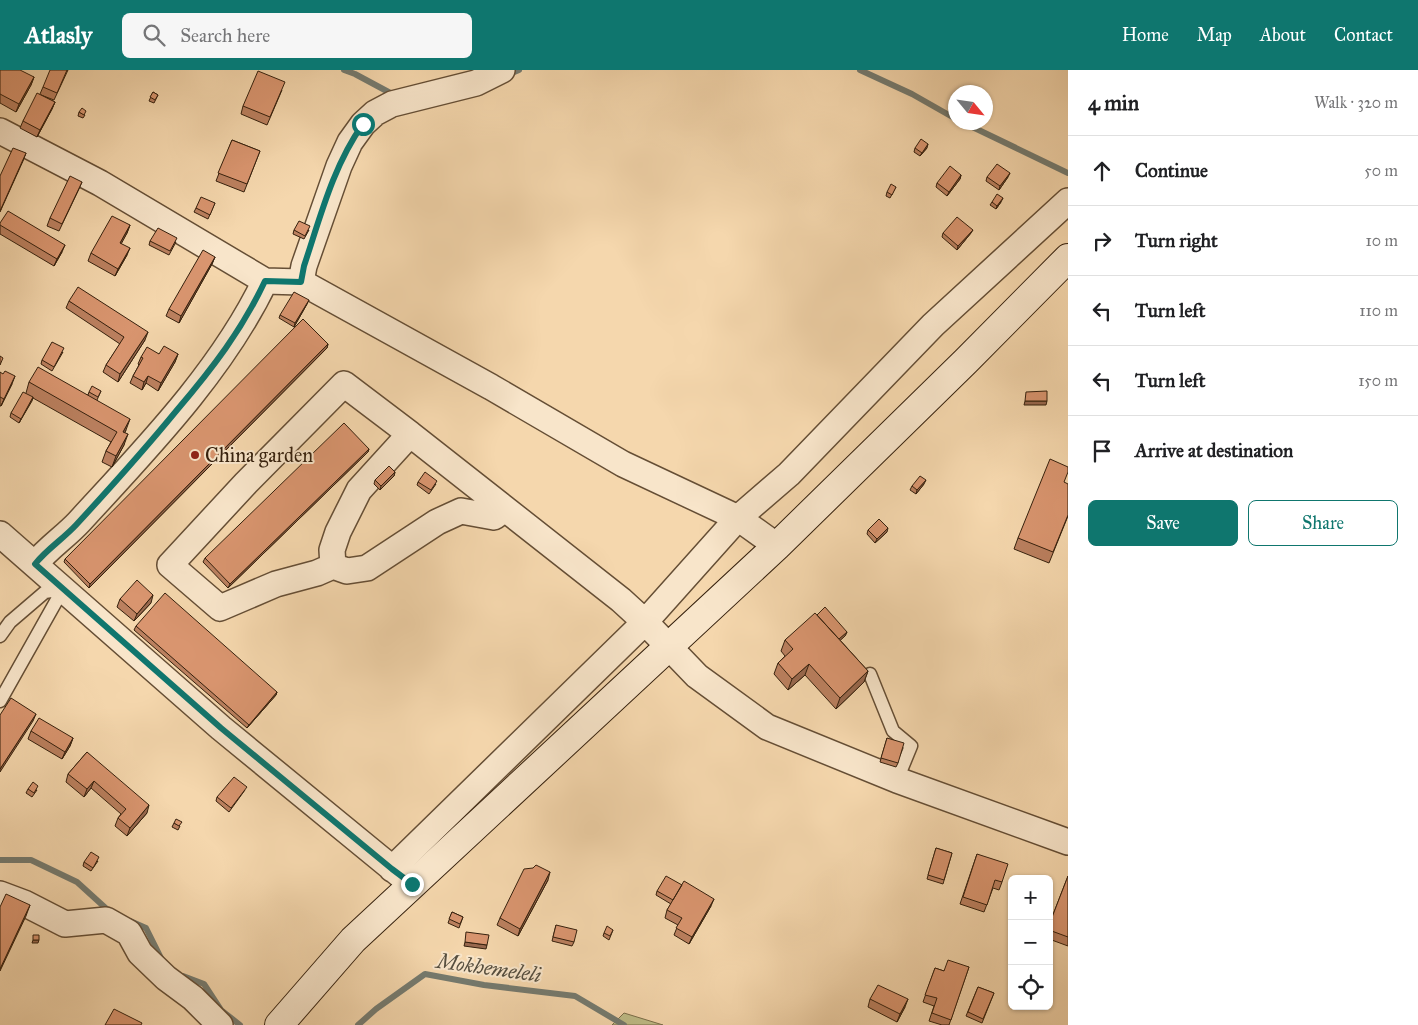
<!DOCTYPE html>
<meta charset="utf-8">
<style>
:root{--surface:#fff;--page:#f6f6f6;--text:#202124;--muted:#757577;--line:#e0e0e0;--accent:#0f766e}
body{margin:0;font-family:"IM FELL Great Primer",serif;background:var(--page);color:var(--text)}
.controls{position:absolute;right:15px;bottom:15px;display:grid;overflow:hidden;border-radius:8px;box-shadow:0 1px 4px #0004}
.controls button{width:45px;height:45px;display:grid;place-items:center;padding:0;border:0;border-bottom:1px solid var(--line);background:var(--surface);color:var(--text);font:25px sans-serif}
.compass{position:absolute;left:948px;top:15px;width:45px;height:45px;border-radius:50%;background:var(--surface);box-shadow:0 1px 4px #0004;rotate:119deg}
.stop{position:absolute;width:15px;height:15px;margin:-11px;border:4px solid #0f766e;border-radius:50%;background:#fff}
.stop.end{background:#0f766e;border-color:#fff;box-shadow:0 1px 5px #0008}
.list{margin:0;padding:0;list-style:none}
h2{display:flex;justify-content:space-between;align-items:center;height:65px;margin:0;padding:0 20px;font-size:21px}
h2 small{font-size:16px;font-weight:400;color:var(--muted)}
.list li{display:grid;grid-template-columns:32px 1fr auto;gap:15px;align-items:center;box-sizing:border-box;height:70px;padding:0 20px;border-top:1px solid var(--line)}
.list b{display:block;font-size:19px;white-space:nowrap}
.list em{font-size:16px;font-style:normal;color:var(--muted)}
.actions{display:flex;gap:10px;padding:15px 20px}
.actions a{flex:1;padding:11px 0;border:1px solid var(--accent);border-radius:8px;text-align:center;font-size:18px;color:var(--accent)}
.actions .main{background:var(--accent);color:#fff}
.icon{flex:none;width:28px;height:28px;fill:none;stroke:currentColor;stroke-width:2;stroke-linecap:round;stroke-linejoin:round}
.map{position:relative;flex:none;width:1068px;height:955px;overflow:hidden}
header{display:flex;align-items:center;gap:30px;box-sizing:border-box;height:70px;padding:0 25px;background:var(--accent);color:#fff}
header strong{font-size:24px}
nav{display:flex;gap:28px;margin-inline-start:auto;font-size:18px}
.search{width:350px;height:45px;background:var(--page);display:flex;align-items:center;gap:12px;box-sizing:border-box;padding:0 18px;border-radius:8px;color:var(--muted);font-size:19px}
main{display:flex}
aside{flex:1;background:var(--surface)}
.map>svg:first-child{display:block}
.green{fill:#bfbd88;stroke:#7a6e4a}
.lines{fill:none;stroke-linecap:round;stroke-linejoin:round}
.stream{stroke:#757b70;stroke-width:6}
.service-casing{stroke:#654e35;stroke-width:15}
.minor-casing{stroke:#654e35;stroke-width:28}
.secondary-casing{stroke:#35200d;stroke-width:30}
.service{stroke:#f8e5ca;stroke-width:12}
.minor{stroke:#f8e5ca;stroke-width:25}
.secondary{stroke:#f8e5ca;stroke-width:28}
.wall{fill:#bb805f;stroke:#35200d}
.shaded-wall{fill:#98684e;stroke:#35200d}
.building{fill:#d9956f;stroke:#35200d}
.route{stroke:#0f766e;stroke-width:6}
.poi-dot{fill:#8f2418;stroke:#f8e5ca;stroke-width:2}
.labels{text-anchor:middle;stroke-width:4;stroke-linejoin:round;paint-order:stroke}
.poi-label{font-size:20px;fill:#35200d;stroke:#f8e5ca;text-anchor:start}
.water-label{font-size:21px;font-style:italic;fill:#554e3f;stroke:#f8e5ca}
</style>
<header>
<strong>Atlasly</strong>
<div class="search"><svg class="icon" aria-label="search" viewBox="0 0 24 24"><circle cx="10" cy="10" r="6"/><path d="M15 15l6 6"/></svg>Search here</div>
<nav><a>Home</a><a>Map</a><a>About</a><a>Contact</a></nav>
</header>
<main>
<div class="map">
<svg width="1068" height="955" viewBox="0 0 1068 955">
<rect width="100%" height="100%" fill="#f5d7ad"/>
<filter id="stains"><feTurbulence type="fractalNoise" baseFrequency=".004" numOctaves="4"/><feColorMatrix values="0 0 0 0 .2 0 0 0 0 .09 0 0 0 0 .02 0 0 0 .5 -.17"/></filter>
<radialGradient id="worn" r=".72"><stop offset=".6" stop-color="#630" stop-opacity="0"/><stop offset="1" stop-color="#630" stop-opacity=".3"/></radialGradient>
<path class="green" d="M624,943L663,955H612Z"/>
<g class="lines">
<path class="stream" d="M344,0L355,4L396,26
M860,0L912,24L956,49
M507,5L519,0
M962,52L1068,103
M0,790H31L77,812L110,842
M130,851L146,858L163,892
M183,906L204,914L221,940L240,955
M358,955L376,939L425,904L484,915L575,926L624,955"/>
<defs>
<path id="service" d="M0,566L10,552L45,522L63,519L0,631
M870,604L893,661L911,676L897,710"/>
<path id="minor" d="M0,61L100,113L265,211L301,212L491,317L623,394L738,448L777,476
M301,212L304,196L339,96L350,72L363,54L375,43L392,34L476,13L502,0
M505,439L494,447L461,441L437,452L367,498L347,501L333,496L332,480L338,462L359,420L410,364L621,530L645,552L697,606L767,657L897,710L1068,772
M0,464L221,658L404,808
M35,494C48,478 65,467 79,452C146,379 222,301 265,211
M333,496L317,503L276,514L220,538L170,495L246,413L344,314L410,364
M392,799L645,552L738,448L789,404L933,255L1068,131
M0,824L24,833L65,854L106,850L129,863L140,883L166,908L193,928L220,955"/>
<path id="secondary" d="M279,955L353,870L777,476L966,291L1068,188"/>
</defs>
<use href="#service" class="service-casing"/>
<use href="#minor" class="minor-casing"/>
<use href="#secondary" class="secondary-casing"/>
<use href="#service" class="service"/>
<use href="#minor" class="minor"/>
<use href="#secondary" class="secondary"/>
</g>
<path class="wall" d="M0,0L34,7L31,15L16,42L0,33Z
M68,0L54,30L41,25L55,32L52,39L37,67L20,58L23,51L40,24L43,17Z
M282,20L267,55L241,44L243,36Z
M153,22L158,25L154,33L149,31Z
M79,42L85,45L83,48L78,46Z
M232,70L260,81L244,122L216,111Z
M915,78H927L920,86L914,82Z
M961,105L960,109L947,126L936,117L937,113Z
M987,107H1008L999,120L986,111Z
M82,112L79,119L59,161L47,156L50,148Z
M896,117L890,128L886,126L887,122Z
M992,132H1001L996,139L990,135Z
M215,133L208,149L194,142L196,138Z
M0,153L62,182L54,196L0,164Z
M130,155L127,163L121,173L127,185L115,206L88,191L91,183Z
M294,160H309L304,169L293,164Z
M943,163H971L957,180L942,167Z
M150,171L176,172L169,185L149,175Z
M215,187L212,194L179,253L166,246L169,239Z
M69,231L145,270L118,312L103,302L106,295L120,274L66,238Z
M307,234L294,257L279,248L280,245Z
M328,274L327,278L89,518L64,492L65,489Z
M63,282L52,301L41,294L42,290Z
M159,284H178L175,292L158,321L146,313L142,320L130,313L133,306L139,295L138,294L141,287Z
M0,302L12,314L1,336H0Z
M29,312L88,325L89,322L101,321L97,330L126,360L125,362L124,375L112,397L102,392L106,381L111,372L33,328L19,353L10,347L11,343L26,323Z
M369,379L368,382L228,518L203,492L205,488Z
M395,402L394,406L380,420L374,414L375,410Z
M418,412L436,414L429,424L417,415Z
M1064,412L1068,446L1049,493L1014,479L1018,468Z
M924,414L916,424L910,420L912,416Z
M868,460L887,462L875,473L867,464Z
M120,529L151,533L134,551L117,537Z
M817,545L847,562L845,566L840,570L868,601L864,612L836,639L805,605L788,620L774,604L778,593L785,586L781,581L785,570Z
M136,556L277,622L276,625L247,658L134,560Z
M31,661L73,668L70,676L62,689L28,669Z
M887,668L898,693L896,697L880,692Z
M87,682L147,743L127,766L115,756L118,748L121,744L91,718L84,727L66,712L68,704Z
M28,719L37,720L32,727L26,723Z
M245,720L229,742L216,731L217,727Z
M174,753L180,756L178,760L172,757Z
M936,778L952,783L943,814L927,809Z
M977,784L1002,812L999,820L993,818L984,842L960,834Z
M98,791L91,801L83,796L84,792Z
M533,798L548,810L518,866L497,855L500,848Z
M1068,806V876L1049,869V855Z
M657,821L711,836L689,874L674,865L678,855L665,848L667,840L671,834L656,825Z
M452,842L463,847L459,858L448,853Z
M556,855L574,872L572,876L552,871Z
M613,860L609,870L603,866L604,863Z
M969,897L949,955H942L929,951L934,936L923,932L935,898L944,901Z
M978,917L994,923L982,953L966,946Z
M870,929L905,937L897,952L868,937Z"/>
<path class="shaded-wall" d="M34,7L31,15L16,42L19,34Z
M55,32L52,39L37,67L40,60Z
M928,74L927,78L920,86Z
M26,83L23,91L0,142V141Z
M1010,103L1008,107L999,120L1000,116Z
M961,105L960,109L947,126L949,122Z
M1003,128L1001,132L996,139L997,136Z
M130,155L127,163L118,180L120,173Z
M973,160L971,163L957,180L958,176Z
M65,175L62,182L54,196L57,189Z
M130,178L127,185L115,206L118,199Z
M215,187L212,194L179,253L181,246Z
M309,230L307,234L294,257L295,253Z
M148,262L145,270L118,312L120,304Z
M328,274L327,278L89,518L90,514Z
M178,284L175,292L158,321L161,313Z
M15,306L12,314L1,336L4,329Z
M148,306L146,313L142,320L144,312Z
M33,327L32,331L19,353L21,349Z
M1025,331H1047L1046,335H1024Z
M130,349L126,360L119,373L123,362Z
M128,364L124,375L112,397L116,386Z
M369,379L368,382L228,518L230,514Z
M395,402L394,406L380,420L381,416Z
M926,410L924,414L916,424L917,420Z
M888,458L887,462L875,473L877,469Z
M153,525L151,533L134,551L137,544Z
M847,562L845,566L834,576L835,572Z
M809,594L805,605L788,620L792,609Z
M868,601L864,612L836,639L840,628Z
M277,622L276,625L247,658L249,655Z
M36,644L33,651L0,702V699Z
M73,668L70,676L62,689L65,682Z
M94,711L91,718L84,727L87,719Z
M149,735L147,743L127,766L130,758Z
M550,802L548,810L518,866L520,859Z
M714,829L711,836L689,874L692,867Z
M30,835L26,846L0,901V899Z
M33,870H39L38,873H32Z
M465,872L487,875L486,879L464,876Z
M908,929L905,937L897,952L900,944Z"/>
<path class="building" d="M0,0H20L34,7L19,34L0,24Z
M50,0H67L57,23L43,17Z
M258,1L285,12L270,47L243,36Z
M153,22L158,25L155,30L150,27Z
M37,23L55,32L40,60L23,51Z
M82,38L86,41L84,45L79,42Z
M921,69L928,74L922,83L915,78Z
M232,70L260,81L247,114L218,103Z
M13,78L26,83L0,141V106Z
M997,94L1010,103L1000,116L987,107Z
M950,96L961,105L949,122L937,113Z
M70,106L82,112L62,154L50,148Z
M891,114L896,117L892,125L887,122Z
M997,124L1003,128L997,136L992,132Z
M201,127L215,133L210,145L196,138Z
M8,141L65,175L57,189L0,155V153Z
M112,146L130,155L120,173L130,178L118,199L91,183Z
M957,147L973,160L958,176L943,163Z
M299,151L310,156L305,166L294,160Z
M158,158L177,168L170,181L150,171Z
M203,180L215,187L181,246L169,239Z
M78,217L148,262L120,304L106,295L124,267L69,231Z
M294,222L309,230L295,253L280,245Z
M303,249L328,274L90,514L65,489Z
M52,272L64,278L54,297L42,290Z
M164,276L178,284L161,313L148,306L144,312L133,306L143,288L141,287L147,277L159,284Z
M0,286L3,288L0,295Z
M38,297L130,349L123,362L128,364L116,386L106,381L117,362L29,312Z
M5,301L15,306L4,329L0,327V302L3,304Z
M92,316L101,321L98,327L89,322Z
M1047,321V331H1025L1026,322Z
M23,322L33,327L21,349L11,343Z
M344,353L369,379L230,514L205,488Z
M1050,389L1068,397V402L1064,412L1068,414V445L1053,482L1018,468Z
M389,396L395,402L381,416L375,410Z
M425,402L437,411L431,420L418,412Z
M920,406L926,410L917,420L912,416Z
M879,449L888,458L877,469L868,460Z
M137,510L153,525L137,544L120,529Z
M165,523L277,622L249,655L136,556Z
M825,537L847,562L839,569L817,545Z
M815,543L868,601L840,628L809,594L792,609L778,593L793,579L785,570Z
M11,628L36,644L0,699V645Z
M39,648L73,668L65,682L31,661Z
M887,668L904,673L898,693L881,688Z
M87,682L149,735L130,758L118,748L126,739L94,711L87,719L68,704Z
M234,707L247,717L231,738L217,727Z
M33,712L38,716L34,723L28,719Z
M176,749L182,752L179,756L174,753Z
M936,778L952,783L944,810L928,805Z
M91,782L99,787L93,798L84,792Z
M977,784L1008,794L1002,812L995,810L987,835L963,827Z
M536,795L550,802L520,859L500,848L524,799L533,798Z
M666,806L682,815L673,830L657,821Z
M1068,806V867L1049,860V855Z
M684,811L714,829L692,867L676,858L682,848L667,840Z
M6,824L30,835L0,899V837Z
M452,842L463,847L460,854L449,849Z
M556,855L577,860L574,872L553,867Z
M607,856L613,860L610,866L604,863Z
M466,862L489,865L487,875L465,872Z
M33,865H39V870H33Z
M948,890L969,897L951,950L932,943L937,928L925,925L935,898L944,901Z
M878,915L908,929L900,944L870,929Z
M978,917L994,923L983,949L968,942Z
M114,939L142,953L141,955H105Z"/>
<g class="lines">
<path class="route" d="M363,54C333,96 320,148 304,196L301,212L265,211C242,260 212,299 177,340C145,379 111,417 76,455C63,469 47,479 35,494L221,658L392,799L412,814"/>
</g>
<circle class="poi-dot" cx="195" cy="385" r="5"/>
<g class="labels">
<g class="poi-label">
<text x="205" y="392">China garden</text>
</g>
<g class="water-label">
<text transform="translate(489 898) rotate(8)" y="7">Mokhemeleli</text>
</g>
</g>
<rect width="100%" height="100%" filter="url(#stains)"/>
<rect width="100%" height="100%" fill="url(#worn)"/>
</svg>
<div class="controls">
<button>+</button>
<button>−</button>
<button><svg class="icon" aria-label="locate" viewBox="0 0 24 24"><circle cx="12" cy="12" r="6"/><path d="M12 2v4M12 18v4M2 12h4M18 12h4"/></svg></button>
</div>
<svg class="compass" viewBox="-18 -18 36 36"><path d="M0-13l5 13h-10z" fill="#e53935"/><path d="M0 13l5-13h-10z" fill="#757577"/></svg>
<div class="stop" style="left:363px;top:54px"></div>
<div class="stop end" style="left:412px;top:814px"></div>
</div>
<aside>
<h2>4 min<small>Walk · 320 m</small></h2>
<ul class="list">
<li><svg class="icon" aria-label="ahead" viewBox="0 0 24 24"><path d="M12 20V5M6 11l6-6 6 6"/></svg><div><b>Continue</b></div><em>50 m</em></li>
<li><svg class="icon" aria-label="right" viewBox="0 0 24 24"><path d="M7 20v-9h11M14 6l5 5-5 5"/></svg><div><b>Turn right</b></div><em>10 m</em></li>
<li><svg class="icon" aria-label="left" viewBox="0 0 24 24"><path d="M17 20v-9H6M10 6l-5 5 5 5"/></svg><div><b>Turn left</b></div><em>110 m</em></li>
<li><svg class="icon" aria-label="left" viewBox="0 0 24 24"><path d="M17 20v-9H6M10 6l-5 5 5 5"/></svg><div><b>Turn left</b></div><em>150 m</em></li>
<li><svg class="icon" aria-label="arrive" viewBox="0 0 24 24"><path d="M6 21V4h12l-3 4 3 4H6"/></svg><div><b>Arrive at destination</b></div></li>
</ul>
<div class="actions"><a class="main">Save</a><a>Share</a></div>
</aside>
</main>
